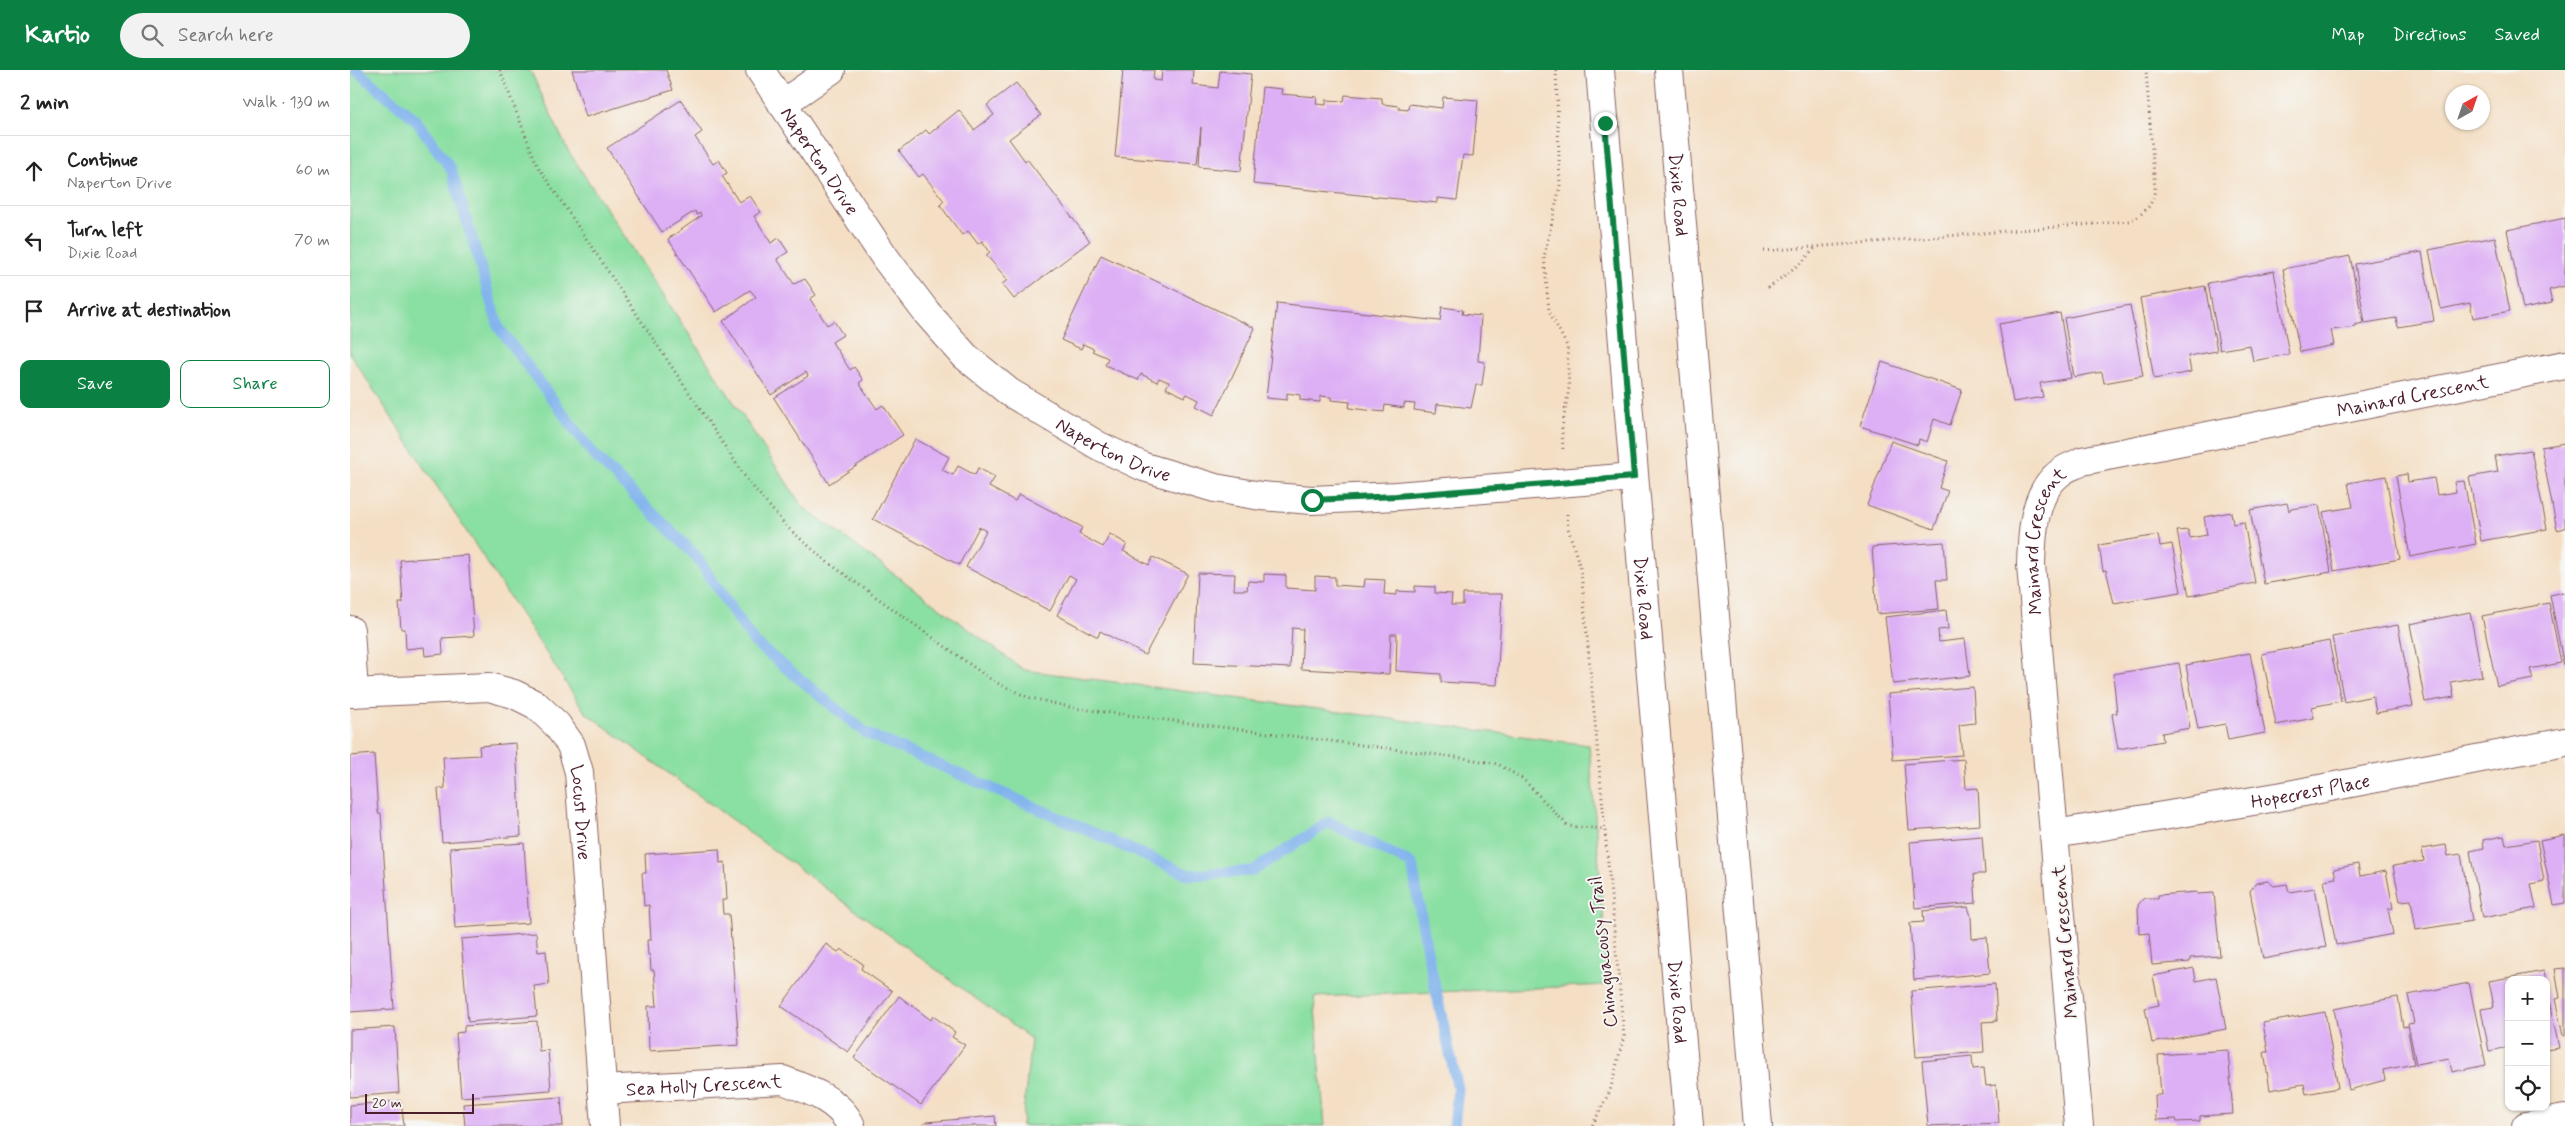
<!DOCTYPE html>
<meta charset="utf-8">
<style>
:root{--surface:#fff;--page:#f2f2f2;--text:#222;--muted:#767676;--line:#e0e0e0;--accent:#0b8043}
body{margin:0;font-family:Mynerve,sans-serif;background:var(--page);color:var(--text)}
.controls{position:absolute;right:15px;bottom:15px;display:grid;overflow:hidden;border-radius:10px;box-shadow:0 1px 4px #0004}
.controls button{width:45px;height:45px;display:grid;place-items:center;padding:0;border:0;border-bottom:1px solid var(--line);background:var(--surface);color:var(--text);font:25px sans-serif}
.compass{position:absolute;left:2095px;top:15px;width:45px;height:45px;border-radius:50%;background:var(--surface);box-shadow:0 1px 4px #0004;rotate:40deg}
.scale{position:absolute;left:15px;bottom:12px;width:109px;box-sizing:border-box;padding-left:5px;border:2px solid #4a1f2b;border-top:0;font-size:14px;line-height:18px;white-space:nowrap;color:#4a1f2b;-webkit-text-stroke:4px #f6f6f2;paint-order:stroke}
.stop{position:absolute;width:15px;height:15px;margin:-11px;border:4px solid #0b8043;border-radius:50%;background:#fff}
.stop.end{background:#0b8043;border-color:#fff;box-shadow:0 1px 5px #0008}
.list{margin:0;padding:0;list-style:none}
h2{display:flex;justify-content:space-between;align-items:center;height:65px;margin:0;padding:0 20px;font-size:21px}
h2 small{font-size:16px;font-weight:400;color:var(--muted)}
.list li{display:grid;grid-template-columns:32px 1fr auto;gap:15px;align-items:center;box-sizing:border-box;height:70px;padding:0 20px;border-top:1px solid var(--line)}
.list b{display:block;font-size:19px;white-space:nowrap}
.list p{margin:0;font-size:16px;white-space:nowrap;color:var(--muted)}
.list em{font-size:16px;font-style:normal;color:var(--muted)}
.actions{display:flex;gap:10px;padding:15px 20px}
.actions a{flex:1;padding:11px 0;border:1px solid var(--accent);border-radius:10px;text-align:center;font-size:18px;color:var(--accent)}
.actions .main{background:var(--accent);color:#fff}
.icon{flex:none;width:28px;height:28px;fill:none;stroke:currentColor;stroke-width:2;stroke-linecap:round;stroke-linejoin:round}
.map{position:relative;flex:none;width:2215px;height:1056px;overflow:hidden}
header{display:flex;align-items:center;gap:30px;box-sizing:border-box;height:70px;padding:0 25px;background:var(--accent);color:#fff}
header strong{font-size:24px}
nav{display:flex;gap:28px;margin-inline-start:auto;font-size:18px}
.search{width:350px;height:45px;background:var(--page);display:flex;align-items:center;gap:12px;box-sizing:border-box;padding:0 18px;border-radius:28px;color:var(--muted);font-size:19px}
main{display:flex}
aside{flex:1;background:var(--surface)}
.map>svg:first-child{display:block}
.green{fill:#8adfa2;stroke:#6a7f66}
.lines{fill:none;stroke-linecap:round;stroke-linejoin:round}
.stream{stroke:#80b2ed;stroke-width:11}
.building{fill:#ddaff5}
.minor-casing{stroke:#866261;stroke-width:30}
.major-casing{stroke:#866261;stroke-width:30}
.path{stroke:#866261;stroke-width:3;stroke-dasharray:1 4;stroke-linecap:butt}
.minor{stroke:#fff;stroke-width:28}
.major{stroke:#fff;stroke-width:28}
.route{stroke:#0b8043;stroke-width:6}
.labels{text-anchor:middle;stroke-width:4;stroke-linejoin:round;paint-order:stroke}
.street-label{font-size:19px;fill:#4a1f2b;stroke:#f6f6f2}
</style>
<header>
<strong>Kartio</strong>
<div class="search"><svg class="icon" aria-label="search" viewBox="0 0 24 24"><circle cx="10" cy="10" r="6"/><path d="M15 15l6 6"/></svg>Search here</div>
<nav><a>Map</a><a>Directions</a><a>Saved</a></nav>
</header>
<main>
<aside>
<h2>2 min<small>Walk · 130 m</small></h2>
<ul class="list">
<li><svg class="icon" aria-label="ahead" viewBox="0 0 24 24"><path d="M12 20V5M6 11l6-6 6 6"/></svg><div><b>Continue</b><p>Naperton Drive</p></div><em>60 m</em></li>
<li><svg class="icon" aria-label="left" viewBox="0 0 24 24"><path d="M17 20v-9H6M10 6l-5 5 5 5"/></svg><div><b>Turn left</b><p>Dixie Road</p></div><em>70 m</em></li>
<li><svg class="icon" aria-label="arrive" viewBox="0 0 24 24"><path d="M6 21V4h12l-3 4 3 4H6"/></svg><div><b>Arrive at destination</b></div></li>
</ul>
<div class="actions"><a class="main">Save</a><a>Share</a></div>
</aside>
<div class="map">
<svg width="2215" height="1056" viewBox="0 0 2215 1056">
<rect width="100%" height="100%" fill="#f6f6f2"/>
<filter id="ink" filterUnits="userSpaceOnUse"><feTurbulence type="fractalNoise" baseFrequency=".02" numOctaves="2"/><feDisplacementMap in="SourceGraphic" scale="10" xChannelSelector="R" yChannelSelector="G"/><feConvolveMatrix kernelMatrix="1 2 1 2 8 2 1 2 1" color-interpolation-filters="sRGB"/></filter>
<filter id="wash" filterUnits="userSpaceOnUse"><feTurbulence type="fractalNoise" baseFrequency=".0096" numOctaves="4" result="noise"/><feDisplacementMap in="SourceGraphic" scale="20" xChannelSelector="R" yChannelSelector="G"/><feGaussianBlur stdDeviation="1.12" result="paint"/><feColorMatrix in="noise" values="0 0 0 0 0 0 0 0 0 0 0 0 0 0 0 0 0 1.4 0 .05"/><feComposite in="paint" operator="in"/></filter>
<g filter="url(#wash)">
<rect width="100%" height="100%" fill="#f4dfc5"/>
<path class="green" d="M0,0H180L217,79L452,436L674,600L1239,675L1259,915L964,927L975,1056H672L681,969L235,642L0,284Z"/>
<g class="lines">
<path class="stream" d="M6,0L65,49L101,99L149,258L244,385L346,486L403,571L516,663L839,805L903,801L979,752L1062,794L1077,881L1108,1019L1104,1056"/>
</g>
<g id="blocks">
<path class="building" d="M222,0H316L323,20L236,47Z
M773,0H804L803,10L811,11L812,0H844L843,15L868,18L870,1L901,4L891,101L849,97L851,57L847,94L765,87Z
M666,13L691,45L659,69L675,91L677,89L740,171L664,229L652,214L658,210L636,185L640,182L632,171L628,174L618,161L612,165L590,135L594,131L573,104L569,107L549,81L576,60L579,64L609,40L624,60L644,45L637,35Z
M912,17L932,19L931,24L967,27L966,34L976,35V30L994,31L995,25L1032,28V34L1049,36V39L1058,40L1059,34L1092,38L1093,27L1128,30L1123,86L1113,85L1107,130L1087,128V133L903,114Z
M331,30L352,62L345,67L363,94L369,90L377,103L372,106L389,132L400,126L411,142L404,146L421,173L429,168L438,182L427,189L444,214L455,209L466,225L460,229L477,255L484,251L493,265L482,272L500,300L504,297L513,310L509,313L527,339L533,335L553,365L479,414L424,328L458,306L456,302L421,325L373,251L406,227L400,220L366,242L318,169L351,146L350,143L347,145L345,141L312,162L257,78Z
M2215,148V216L2199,220L2202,233L2173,239L2157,160Z
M2145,167L2160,241L2123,248L2120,233L2091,239L2079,180Z
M2072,182L2084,251L2048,257L2046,248L2015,253L2005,194Z
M751,185L905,258L864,345L846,336L849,330L837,324L835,327L816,318L819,312L809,308L807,312L791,304L788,310L755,295L758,288L742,281L744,279L733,274L731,279L711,270Z
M2000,186L2013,253L2005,255L2006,257L1981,260L1984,275L1950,282L1933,199Z
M1924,201L1939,284L1903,291L1900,275L1870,280L1858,213Z
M1855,216L1867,281L1838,286L1841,302L1804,309L1790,228Z
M927,233L1090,251L1092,237L1113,240L1112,244L1131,246L1128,291L1135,292L1132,315H1126L1121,338L1087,334L1086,343L1064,340L1065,334L1054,333V338L1035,335L1034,342L999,338L1000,332L981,330V327L970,326V332L950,330V325L937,323V330L916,328Z
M1780,235L1793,306L1754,313L1752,302L1724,307L1714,248Z
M1710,243L1721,308L1690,313L1693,327L1663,332L1649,254Z
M1532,292L1612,320L1600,355L1584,349L1577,372L1569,369L1568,375L1510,356Z
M565,369L599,387L592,400L603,405L608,396L625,405L628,398L645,407L639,417L665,431L669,424L732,457L729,464L753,477L760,464L777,474L773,481L799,495L803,487L838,504L795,585L750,561L748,567L707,545L726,509L719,505L700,541L616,497L636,461L629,457L609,495L523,449Z
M1541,371L1598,391L1589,418L1598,421L1584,459L1517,435Z
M2215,373V458L2207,460L2191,377Z
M2181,380L2197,459L2131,471L2119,407L2148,402L2145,386Z
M2057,404L2058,412L2084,408L2087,425L2106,422L2104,412L2114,411L2126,474L2060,487L2046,406Z
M2036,406L2050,489L1984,501L1973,442L2003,437L1998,413Z
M1937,433L1939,441L1941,439L1969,435L1981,502L1914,514L1900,440Z
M1881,442L1883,454L1894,452L1905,513L1839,526L1827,461L1838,460L1840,468L1857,465L1854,447Z
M1808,465L1810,476L1822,474L1831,522L1764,533L1756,500L1753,501L1749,475Z
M1594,472L1597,510H1586L1589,539L1527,544L1522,477Z
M118,485L124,566L92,568L93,584L75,586L74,577L56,579L55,559H51L49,533H53L50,490Z
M848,503L885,504L884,520H897L898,511L914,512V504L936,505V518L965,520V506L985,507V515L1014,517L1015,509L1035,510L1034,524L1047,525V521L1065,522V516L1085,517V523L1102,524L1101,535H1113V524H1152L1147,615L1091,612V604L1046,601L1047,564H1041L1039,604L951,599L953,559L942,558L940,598L844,593Z
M2215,522V595L2214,596L2200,525Z
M2199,533L2211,593L2180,599L2183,609L2147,616L2132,546Z
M1596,540L1598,559L1588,560L1589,572L1615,569L1620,606L1543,614L1535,547Z
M2120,542L2132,606L2101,612L2104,627L2075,632L2060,554Z
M2048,555L2063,636L2026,643L2023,626L1994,632L1982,567Z
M1979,571L1991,631L1962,637L1964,648L1926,655L1912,584Z
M1900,583L1915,663L1878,670L1875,654L1848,659L1836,595Z
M1829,593L1840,658L1812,663L1813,671L1768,679L1762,644L1767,643L1763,604Z
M1623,617L1625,653L1609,655L1612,685L1543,690L1538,624Z
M166,673L171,766L92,772L88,719L95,718L93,687L130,685L129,676Z
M24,684L28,743H31L44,939L0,942V686Z
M1614,689L1616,719L1628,718L1630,755L1559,760L1554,694Z
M2215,765V833L2204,835L2190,770Z
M1632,766L1635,804H1624L1626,833L1565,838L1560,772Z
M2154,766L2156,775L2187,770L2194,811L2181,814L2186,838L2132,848L2120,781L2134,778L2133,770Z
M174,773L179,853L105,858L100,778Z
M2096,775L2098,786L2111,784L2122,851L2066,860L2061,830L2050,831L2043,796L2074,791L2072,779Z
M369,779L370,793L375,792L377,830H372L373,844H379L389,975L299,981L298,936H307L304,900H301L300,885H298L297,870H301L299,835L294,836L292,803H296L295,784Z
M2008,794L2010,806L2036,801L2043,838L2038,839L2043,864L1986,875L1974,810L1986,808L1984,799Z
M1918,811L1924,816L1937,814L1939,822L1965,818L1976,877L1913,889L1900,821L1906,813Z
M1847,822V824L1864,823L1870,886L1840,888V892L1802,895L1799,863L1789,864L1788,835L1794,828H1808V825Z
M1618,837L1621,846L1622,869L1637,867L1640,903L1564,910L1560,853L1574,852L1573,841Z
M186,863L188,882L196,881L199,914L184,916L187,946L118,952L111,869Z
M476,874L488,882L491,879L513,894L511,899L542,921L498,982L431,936Z
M1844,898L1846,911L1866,907L1876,959L1802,973L1795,938L1809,935L1803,906Z
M2215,898V966H2213L2205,929L2210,928L2205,899Z
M2194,901L2196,910H2159V977L2139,981L2131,939L2144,937L2139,911Z
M2119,913L2136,995L2102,1002L2099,988L2066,994L2058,954L2064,953L2058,925Z
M1645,914L1647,951L1632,952L1634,982L1566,987L1561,921Z
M2196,917L2209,978L2196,980Z
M549,926L581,950L583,946L605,962L602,967L615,975L571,1035L504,988Z
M2048,927L2053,957L2057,956L2064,994L2033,1000L2035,1010L1999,1020L1984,939Z
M1975,942L1988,1018L1956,1024L1954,1014L1920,1020L1914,982H1918L1913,953Z
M187,951L189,981L198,980L201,1020L111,1027L106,963L114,962V956Z
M45,957L49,1023L0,1027V960Z
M1878,980L1883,1044L1850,1046V1051L1827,1052L1826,1049L1806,1050L1805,1025H1811L1808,985Z
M1622,986L1623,999L1634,998L1636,1016L1646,1015L1649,1053L1578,1056L1572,991Z
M211,1027L213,1056H115L113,1034Z
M51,1031L54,1056H0V1035Z
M645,1046L646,1056H572L576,1052Z"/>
</g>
</g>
<g filter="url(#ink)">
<use href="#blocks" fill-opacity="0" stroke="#866261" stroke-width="1"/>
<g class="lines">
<defs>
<g id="minor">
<path id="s1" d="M410,0L536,189L577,243L615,286L659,322L749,376L794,397L865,418L911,426L962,430L1046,426L1284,407"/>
<path d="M432,34L481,0"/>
<path d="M0,560L4,623"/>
<path id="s2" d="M0,623L139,617L164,624L186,635L207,655L221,675L229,702L255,1056"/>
<path id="s3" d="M1705,764L1933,726L2215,672"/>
<path id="s4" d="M252,1020L433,1010C457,1019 490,1030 501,1056"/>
<path id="s5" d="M1729,1056L1681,495C1682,464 1683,422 1711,402C1717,397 1726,395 1732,391L2215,295"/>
<path d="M2176,1056L2215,1049"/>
</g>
<g id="major">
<path id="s6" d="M1250,0L1339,1056"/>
<path id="s7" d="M1319,0L1408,1056"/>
</g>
</defs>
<use href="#minor" class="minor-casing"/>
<use href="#major" class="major-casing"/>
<path class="path" d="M150,0L187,95L398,411L437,457L476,491L643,611L677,627L723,638L1113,688L1148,694L1173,709L1218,756L1254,759
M1206,0L1210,116L1194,187L1199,241L1217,276L1219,318L1212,358L1213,381
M1414,181L1779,151C1795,143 1802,137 1805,119L1796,0
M1418,218L1452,192L1465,178
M1217,444L1218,458L1231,501L1274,966L1260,1021L1242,1056"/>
<use href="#minor" class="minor"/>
<use href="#major" class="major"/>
</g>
</g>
<g class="lines" filter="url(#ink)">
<path class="route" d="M962,430L1046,426L1284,407L1255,53"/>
</g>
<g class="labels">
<g class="street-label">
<text dy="7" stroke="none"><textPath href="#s1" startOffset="109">Naperton Drive</textPath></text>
<text dy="7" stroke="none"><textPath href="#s7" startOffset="125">Dixie Road</textPath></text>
<text dy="7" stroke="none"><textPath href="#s5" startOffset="1025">Mainard Crescent</textPath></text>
<text dy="7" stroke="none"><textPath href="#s1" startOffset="529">Naperton Drive</textPath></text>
<text dy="7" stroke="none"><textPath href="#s5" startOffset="590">Mainard Crescent</textPath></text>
<text dy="7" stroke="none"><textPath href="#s6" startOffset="530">Dixie Road</textPath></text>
<text dy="7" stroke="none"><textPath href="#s3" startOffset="259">Hopecrest Place</textPath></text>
<text dy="7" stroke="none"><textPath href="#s2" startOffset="312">Locust Drive</textPath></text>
<text transform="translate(1714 872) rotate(-95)" y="7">Mainard Crescent</text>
<text transform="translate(1252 882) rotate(-96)" y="7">Chinguacousy Trail</text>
<text dy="7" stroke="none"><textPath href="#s6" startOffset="935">Dixie Road</textPath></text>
<text dy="7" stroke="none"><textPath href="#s4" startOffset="102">Sea Holly Crescent</textPath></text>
</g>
</g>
</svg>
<div class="controls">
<button>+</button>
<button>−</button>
<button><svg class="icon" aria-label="locate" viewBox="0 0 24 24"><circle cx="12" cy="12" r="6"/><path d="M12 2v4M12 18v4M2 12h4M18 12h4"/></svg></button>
</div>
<svg class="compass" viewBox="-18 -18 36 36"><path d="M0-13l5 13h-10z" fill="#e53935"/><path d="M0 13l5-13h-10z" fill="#767676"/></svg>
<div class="scale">20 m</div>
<div class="stop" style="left:962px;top:430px"></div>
<div class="stop end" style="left:1255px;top:53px"></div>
</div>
</main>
